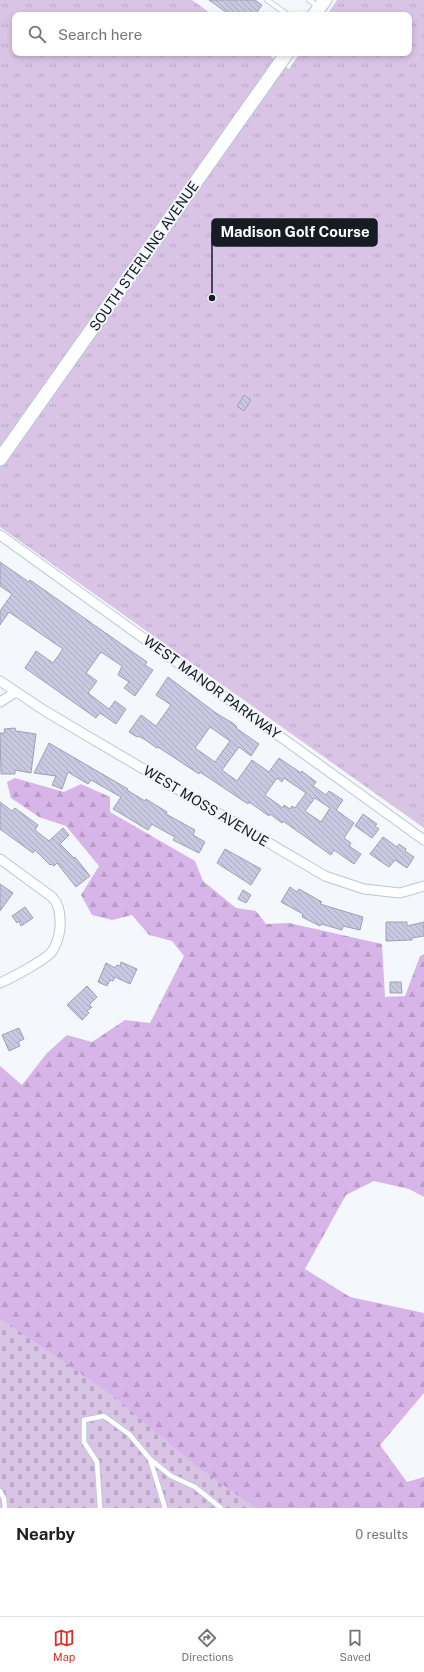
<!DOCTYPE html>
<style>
:root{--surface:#fff;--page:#f2f2f2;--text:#202124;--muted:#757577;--line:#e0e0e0;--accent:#d93025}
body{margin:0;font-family:"Public Sans",sans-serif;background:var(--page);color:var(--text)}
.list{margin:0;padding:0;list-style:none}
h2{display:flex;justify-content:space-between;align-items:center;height:52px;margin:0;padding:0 16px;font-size:17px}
h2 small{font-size:13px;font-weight:400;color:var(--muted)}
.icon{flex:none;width:22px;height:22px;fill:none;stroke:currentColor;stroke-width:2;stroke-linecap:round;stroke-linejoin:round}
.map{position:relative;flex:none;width:424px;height:1508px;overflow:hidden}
.search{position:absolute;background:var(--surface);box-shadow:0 2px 6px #0003;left:12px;right:12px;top:12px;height:44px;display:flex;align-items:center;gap:10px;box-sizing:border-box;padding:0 14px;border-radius:8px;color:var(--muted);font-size:15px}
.sheet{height:108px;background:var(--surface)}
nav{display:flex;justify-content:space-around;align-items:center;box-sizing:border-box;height:56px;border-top:1px solid var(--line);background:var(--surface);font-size:11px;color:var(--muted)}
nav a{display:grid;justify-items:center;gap:2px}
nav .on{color:var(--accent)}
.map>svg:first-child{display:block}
.grass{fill:url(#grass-tufts)}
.forest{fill:url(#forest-firs)}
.cemetery{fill:url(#cemetery-stones)}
.building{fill:url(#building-back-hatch);stroke:#9fa0b7;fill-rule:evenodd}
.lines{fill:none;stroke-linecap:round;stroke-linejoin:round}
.lane-casing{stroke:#b7c8dc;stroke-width:6}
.street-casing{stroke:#b7c8dc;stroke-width:11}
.secondary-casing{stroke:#b7c8dc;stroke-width:15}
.lane{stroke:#fff;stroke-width:4.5}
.street{stroke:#fff;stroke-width:9}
.secondary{stroke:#fff;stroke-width:13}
.labels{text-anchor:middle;stroke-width:4;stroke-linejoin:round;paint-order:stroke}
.street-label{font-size:14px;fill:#161c24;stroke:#f4f7fb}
.leader{fill:none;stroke:#161c24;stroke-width:1.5}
.callout-dot{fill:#161c24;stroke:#f4f7fb;stroke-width:1.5}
.callout{fill:#161c24;stroke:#161c24;stroke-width:1.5}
.callout-label{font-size:15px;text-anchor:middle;font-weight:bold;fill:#fff}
</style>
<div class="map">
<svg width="424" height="1508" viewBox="0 0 424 1508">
<defs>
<pattern id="grass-tufts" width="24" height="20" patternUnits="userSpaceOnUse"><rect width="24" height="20" fill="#d9c4e5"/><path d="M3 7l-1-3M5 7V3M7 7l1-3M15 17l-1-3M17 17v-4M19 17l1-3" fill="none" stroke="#baa8c4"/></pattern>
<pattern id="forest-firs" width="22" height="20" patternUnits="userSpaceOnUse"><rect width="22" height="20" fill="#d8b5e9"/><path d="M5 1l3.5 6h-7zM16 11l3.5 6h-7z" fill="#b99bc8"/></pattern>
<pattern id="cemetery-stones" width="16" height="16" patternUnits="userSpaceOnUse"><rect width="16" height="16" fill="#d9c4e5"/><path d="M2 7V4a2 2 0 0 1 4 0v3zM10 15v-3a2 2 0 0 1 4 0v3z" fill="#baa8c4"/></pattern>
<pattern id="building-back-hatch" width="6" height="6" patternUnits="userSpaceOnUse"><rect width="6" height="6" fill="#c8c9e1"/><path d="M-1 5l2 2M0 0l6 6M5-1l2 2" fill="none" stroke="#abacc1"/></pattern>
</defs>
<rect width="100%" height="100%" fill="#f4f7fb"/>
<path class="grass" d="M0,0H192L213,15H15V53H266L289,69L300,53H409V15H327L337,0H424V828L0,527Z"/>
<path class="forest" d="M15,778L64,792L81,784L110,797V812L195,861L203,881L236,908L256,911L266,924L289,923L382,944L385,997L405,996L420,956L424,954V1197L409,1189L374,1181L346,1195L305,1269L350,1297L424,1313V1393L380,1445L407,1482L424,1477V1508H214L0,1458V1066L22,1085L47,1053L67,1035L92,1042L125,1020L150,1023L184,956L172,941L149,935L132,915L112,920L92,915L81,895L99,866L66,826L39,817L11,798L7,782Z"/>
<path class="cemetery" d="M0,1318L112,1395L195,1465L256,1508H0Z"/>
<path class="building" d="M209,0H255L262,5L255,15H230Z
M244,395L251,400L244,411L237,406Z
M0,562L29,582L30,580L147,662L145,665L153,670L135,696L124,688L129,682L118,675L122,666L101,652L86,673L97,681L88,693L109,709L115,701L126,709L116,724L100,713L96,718L25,668L36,651L53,663L63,649L9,612L0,625V611L12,594L0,586Z
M168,677L216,713L234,724L237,727L236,728L259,744L251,756L239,747L222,770L237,781L252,760L269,772L279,758L301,773L302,771L316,782L313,786L326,795L329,791L343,800L336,810L354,823L344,838L351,843L349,846L361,854L354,864L334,850L331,855L283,821L282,823L270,814L269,816L249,802L248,804L200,772L199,774L158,747L157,748L144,739L138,736L137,737L129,732L141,715L156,726L171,705L156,695ZM210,727L230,741L215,762L195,748ZM277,778L282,782L284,778L306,793L295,808L292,806L290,809L284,805L283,808L265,795ZM315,798L330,808L321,822L305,811Z
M15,728L16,731L36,734L31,773L15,770V774H1L0,733H5L4,729Z
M49,743L128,789L127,790L145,801L146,799L167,812L166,814L195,830L193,835L205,842L199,853L173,840L175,837L155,826L152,824L148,830L113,809L121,797L91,780L88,784L68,772L62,789L52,785L56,776L34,773Z
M0,802L12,811L15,808L38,825L35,830L49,841L63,828L69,835L60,844L74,858L75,857L90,876L76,887L57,863L54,866L51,864L50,865L35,850L33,853L0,829Z
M363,814L377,824L375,826L379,829L372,838L355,826Z
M383,837L397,847L399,844L406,849L405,851L414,857L407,868L395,860L389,867L370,854Z
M225,849L261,869L251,885L217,863Z
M0,884L13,893L0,911Z
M290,887L297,892L299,889L322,902L320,904L363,917L360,930L343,926L342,930L321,924L320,926L302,917L303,914L281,902Z
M243,890L251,895L246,903L238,899Z
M25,907L33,918L21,926L19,921L17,923L12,916Z
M386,922H407V926L424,922V936L412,938V940L386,941Z
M121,962L137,969L130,984L115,977L113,981L110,980L107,986L98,982L106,963L115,968L117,965L120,966Z
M390,982H401L402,993H390Z
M87,986L97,997L89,1005L92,1007L87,1011L89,1013L82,1020L67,1005Z
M19,1028L24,1039L18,1042L20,1046L9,1051L2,1035Z"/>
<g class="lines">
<defs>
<path id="lane" d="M267,0L288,15
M309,0L319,7
M150,1459L165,1508
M0,1491L4,1499L5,1508
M100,1508L97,1462L84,1442V1420L104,1416L129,1434L150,1459L171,1476L195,1487L221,1508"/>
<path id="street" d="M0,535L424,840
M0,681L45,711L325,876L364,889L400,893L424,886
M0,702L16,692
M0,859L52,897C58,903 60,911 60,920C61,930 58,942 53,950C48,959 11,978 0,983"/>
<path id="secondary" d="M314,15L325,0
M0,459L287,53"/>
</defs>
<use href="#lane" class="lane-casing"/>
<use href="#street" class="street-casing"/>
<use href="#secondary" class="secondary-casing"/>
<use href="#lane" class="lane"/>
<use href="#street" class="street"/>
<use href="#secondary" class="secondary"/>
</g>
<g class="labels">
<g class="street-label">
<text transform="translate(144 256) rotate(-55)" y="5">SOUTH STERLING AVENUE</text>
<text transform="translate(212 687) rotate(36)" y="5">WEST MANOR PARKWAY</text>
<text transform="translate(206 806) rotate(31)" y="5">WEST MOSS AVENUE</text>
</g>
</g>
<path class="leader" d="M212 298L212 232"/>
<circle class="callout-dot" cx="212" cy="298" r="4"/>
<rect class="callout" x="212" y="219" width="165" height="27" rx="4"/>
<g class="callout-label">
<text x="295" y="237">Madison Golf Course</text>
</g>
</svg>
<div class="search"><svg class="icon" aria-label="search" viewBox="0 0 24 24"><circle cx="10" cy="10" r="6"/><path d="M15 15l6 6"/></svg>Search here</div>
</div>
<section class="sheet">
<h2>Nearby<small>0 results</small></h2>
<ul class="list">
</ul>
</section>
<nav>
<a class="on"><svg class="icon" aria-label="map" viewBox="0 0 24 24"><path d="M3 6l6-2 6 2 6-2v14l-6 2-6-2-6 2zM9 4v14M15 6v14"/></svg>Map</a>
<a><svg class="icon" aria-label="directions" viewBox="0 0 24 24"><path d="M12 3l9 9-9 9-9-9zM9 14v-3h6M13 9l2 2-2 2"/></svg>Directions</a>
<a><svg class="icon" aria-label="saved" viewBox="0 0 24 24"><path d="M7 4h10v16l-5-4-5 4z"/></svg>Saved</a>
</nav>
